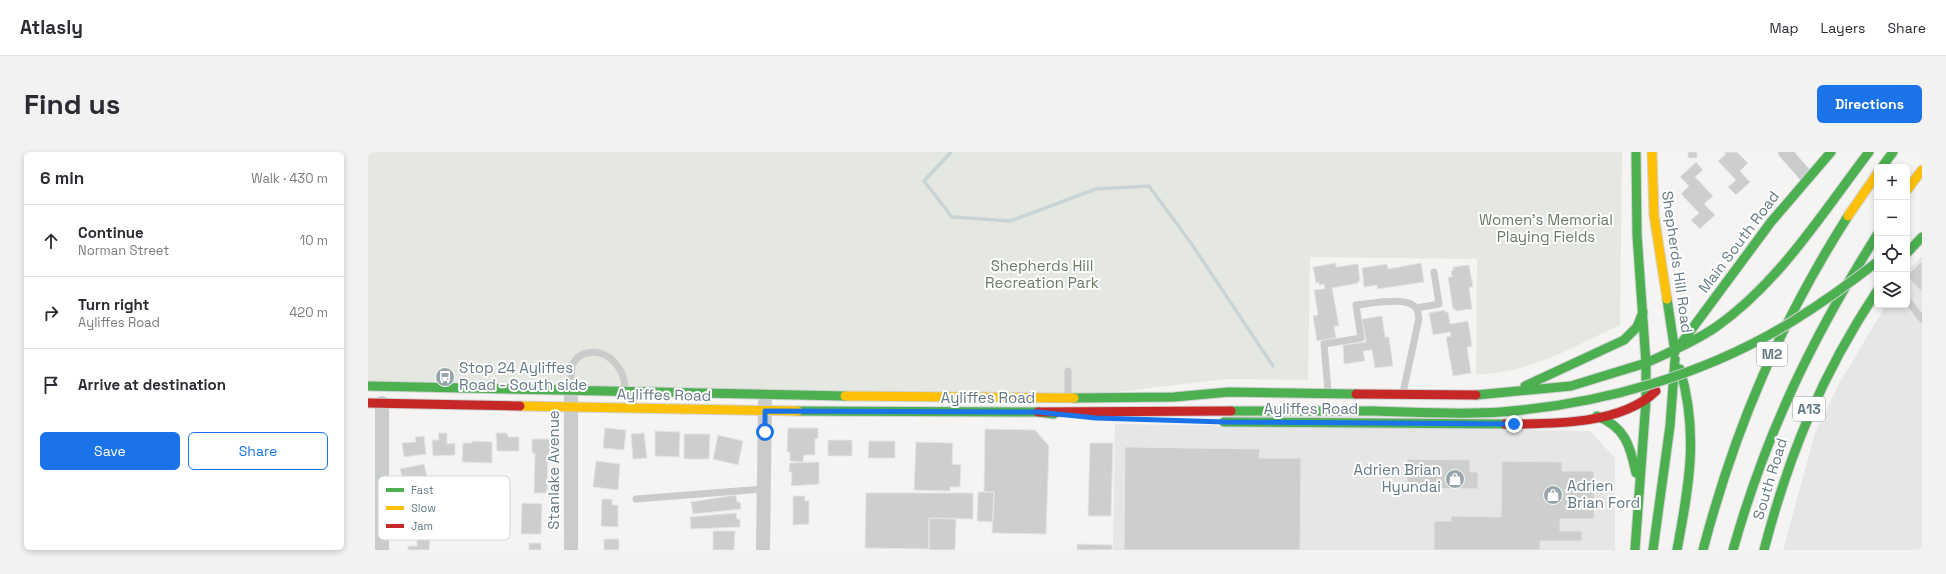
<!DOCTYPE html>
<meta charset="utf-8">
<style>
:root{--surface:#fff;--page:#f2f2f3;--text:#2b2b33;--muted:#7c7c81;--line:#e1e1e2;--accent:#1a73e8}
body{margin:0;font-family:"Space Grotesk",sans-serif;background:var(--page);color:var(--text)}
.controls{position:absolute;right:12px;top:12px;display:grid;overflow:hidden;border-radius:6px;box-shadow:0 2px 6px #0003}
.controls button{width:36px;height:36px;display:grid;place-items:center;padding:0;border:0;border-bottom:1px solid var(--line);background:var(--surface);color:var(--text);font:20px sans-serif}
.stop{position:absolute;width:12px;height:12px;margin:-9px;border:3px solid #1a73e8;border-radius:50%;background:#fff}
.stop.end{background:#1a73e8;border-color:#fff;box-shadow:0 1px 4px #0008}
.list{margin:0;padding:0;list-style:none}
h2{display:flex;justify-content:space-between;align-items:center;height:52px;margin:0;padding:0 16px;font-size:17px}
h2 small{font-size:13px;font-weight:400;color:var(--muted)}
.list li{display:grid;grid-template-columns:26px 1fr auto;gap:12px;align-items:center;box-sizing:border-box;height:72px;padding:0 16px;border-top:1px solid var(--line)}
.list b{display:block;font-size:15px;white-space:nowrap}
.list p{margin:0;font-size:13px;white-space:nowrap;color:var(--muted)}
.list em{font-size:13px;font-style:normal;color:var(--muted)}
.actions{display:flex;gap:8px;padding:12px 16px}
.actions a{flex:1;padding:9px 0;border:1px solid var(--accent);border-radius:6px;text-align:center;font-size:14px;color:var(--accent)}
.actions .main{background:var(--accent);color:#fff}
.icon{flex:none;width:22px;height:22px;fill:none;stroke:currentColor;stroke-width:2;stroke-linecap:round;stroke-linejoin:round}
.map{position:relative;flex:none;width:1554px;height:398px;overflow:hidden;border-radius:6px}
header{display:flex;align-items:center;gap:24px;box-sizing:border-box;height:56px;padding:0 20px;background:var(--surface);border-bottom:1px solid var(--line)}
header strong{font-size:19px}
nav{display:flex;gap:22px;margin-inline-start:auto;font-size:14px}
.intro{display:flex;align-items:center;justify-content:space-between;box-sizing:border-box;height:96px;padding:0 24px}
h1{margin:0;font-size:28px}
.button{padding:10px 18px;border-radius:6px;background:var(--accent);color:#fff;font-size:14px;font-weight:700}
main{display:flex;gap:24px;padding:0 24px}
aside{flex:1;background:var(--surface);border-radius:6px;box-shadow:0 2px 6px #0003}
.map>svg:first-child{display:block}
.built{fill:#e5e6e5}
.green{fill:#e5e7e1}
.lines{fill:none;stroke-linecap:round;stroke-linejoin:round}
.stream{stroke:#c9d4d5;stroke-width:3.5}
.building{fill:#cdcece;stroke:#e4e4e3}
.fast-casing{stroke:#d0d2d2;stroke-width:11}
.slow-casing{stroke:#d0d2d2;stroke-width:11}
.jam-casing{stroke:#d0d2d2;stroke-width:11}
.lane{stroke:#cacccc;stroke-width:7}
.street{stroke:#cacccc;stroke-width:14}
.fast{stroke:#4caf50;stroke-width:9}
.slow{stroke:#ffc107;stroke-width:9}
.jam{stroke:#c62828;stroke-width:9}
.fast-bridge-casing{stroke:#d2d2d3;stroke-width:11;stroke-linecap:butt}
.fast-bridge{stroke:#4caf50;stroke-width:9}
.route{stroke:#1a73e8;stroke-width:5}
.labels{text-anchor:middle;stroke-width:4;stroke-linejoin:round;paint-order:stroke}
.shield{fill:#fff;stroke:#92a2a9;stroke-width:1}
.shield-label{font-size:14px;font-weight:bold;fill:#637a84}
.park-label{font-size:15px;fill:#6b7b62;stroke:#fff}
.street-label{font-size:15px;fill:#637a84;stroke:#fff}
.poi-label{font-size:15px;fill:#637a84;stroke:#fff;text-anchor:start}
.key{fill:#fff;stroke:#d0d7da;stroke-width:1}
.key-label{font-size:11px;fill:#637a84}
</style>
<header>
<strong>Atlasly</strong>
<nav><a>Map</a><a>Layers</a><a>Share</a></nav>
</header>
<div class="intro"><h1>Find us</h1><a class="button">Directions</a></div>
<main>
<aside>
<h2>6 min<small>Walk · 430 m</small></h2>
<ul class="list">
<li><svg class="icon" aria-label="ahead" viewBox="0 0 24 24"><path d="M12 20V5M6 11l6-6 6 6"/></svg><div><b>Continue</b><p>Norman Street</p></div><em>10 m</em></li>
<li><svg class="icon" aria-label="right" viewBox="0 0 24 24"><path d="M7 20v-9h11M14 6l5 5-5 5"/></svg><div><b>Turn right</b><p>Ayliffes Road</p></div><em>420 m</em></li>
<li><svg class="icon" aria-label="arrive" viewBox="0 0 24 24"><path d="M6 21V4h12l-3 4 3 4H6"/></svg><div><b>Arrive at destination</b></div></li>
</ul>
<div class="actions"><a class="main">Save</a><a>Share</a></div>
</aside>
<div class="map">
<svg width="1554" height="398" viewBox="0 0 1554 398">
<rect width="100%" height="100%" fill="#f5f4f3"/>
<path class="built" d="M1554,104V398H1415L1447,281L1471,232L1518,153H1539V120Z
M747,272L1222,279L1247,306V398H745Z"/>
<path class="green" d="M0,0H1254L1252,173C1206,194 1159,223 1108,222L1109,107L942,105L940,228L858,227L700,246L0,234Z"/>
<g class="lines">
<path class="stream" d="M583,0L556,29L584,65L642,69L728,37L781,34L825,94L905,214"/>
</g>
<path class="building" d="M1320,0H1329V6H1320Z
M1356,0H1369L1380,11L1372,19L1382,30L1368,43L1360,35L1368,28L1350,9L1358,2Z
M1328,10L1335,18L1327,25L1345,44L1336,52L1347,63L1332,77L1323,68L1331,61L1313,42L1321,34L1312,25Z
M1554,109V140L1539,124Z
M968,111V115L990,112L992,129H990V131L964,136L971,174H966L968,186L949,189L945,164L950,163L946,138L957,137L956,132L951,133V130L948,131L945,115Z
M1053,111L1056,130L1009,137V133L996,135L994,116L1019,112L1020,117Z
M1101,113L1105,135H1101L1104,157L1088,159L1087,157H1085L1080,125H1084L1083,119L1085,118V115Z
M1077,158V160H1080L1082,172L1100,169L1104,194L1099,195L1103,221L1085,224L1078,185L1083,184L1082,180L1065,183L1061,161Z
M1014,164L1017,185H1021L1025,214L1007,216L1004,198L995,199L997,209L976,212L975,193L998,190L994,167Z
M237,276L258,278L256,298L235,296Z
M420,276H450V286L447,287V303H436L435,310L422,309V300H419Z
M617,277L667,278L681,294L678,382L624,381L626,340H616Z
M287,279L312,280L311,305L287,304Z
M70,281H79V292L87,291V303L65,304L64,288H71Z
M128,281H138L141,285H151V299H129Z
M276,281L279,306L265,307L263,282Z
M316,282H342L341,307H316Z
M350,283L375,289L370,313L345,307Z
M56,284L58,302L36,305L34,291L48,290L47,285Z
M164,287H185V302H180L179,341H166L167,301H164Z
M460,288H484V304H460Z
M104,289L124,290V311L94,310L95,291H104Z
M501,289H527V306H500Z
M548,290L585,291L584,312L593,313L592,335H582V339L546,338Z
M722,291H745L743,364H720Z
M757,295L892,297L891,306H933L932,398H756Z
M1039,307L1102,308V320H1110V337L1039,336Z
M228,309L252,312L250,338L225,335Z
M1134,309L1194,310V319H1226V367H1192V379H1214V389H1172V398H1066V369H1083V364L1133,365Z
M451,310V332L423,334L424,320H421L422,311Z
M56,312L60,329L48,332L47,326L35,328L32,317Z
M610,340H626L625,370L609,369Z
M498,341H605V367L561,366V397L497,396Z
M368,343L369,350H372L373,357L325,362L323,350Z
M425,344H437V349H441V372L425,373Z
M234,347H244V353H250V375L233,374Z
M154,351L174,352L173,382H153Z
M368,361L369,367H372V375L323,377L322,365Z
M561,366L588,367L587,398H561Z
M345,379H367L366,398H345Z
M49,386H62L61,398H40V394H49Z
M236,387H251V398H236Z
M161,391H173V398H161Z
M709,392L744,393V398H709Z"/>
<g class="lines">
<defs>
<path id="fast" d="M1514,15L1525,0
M1539,101L1554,85
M1299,147L1307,200
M1312,193L1403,70L1463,0
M0,234L477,244
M1157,234L1256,188L1269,175L1275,160
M1108,243L1203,234L1278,211L1269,83L1268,0
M706,246L806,245L861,240L988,242
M430,259L670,260L686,262
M863,259H1006
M1229,264C1257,275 1262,293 1268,321
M856,270L1137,272
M1267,398L1278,248V211C1302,200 1326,190 1348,175C1411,131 1455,60 1501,0
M1285,398L1302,274L1307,207
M1309,398C1321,334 1331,281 1312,217
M1335,398C1367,276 1412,171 1480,64
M1365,398C1398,281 1444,186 1509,83
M1396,398C1421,302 1454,222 1509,139"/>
<path id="slow" d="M1284,0L1286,63L1299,147
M1539,38L1554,18
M1480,64L1509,22
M477,244L706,246
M152,254L430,259"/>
<path id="jam" d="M988,242L1108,243
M0,251L152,254
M670,260L863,259
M1137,272C1184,272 1253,273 1288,239"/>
</defs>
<use href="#fast" class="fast-casing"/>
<use href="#slow" class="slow-casing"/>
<use href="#jam" class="jam-casing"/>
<path class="lane" d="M1539,148L1554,167
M1048,156L1071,152L1066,120
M700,219V245
M203,235C203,227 202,218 206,210C209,205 213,202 219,201C240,196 257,217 257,237
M960,239L956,192L993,186L988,153C1002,152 1040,143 1049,157C1050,160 1050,164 1051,166L1035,241
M268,347L395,337"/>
<path class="street" d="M1417,0L1439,25
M203,246V398
M14,398V251
M395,398L397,250"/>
<use href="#fast" class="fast"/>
<use href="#slow" class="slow"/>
<use href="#jam" class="jam"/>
<defs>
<path id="fast-bridge" d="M1006,259C1048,260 1091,263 1133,260C1235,252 1337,223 1425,169C1454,151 1482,131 1509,110"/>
</defs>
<use href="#fast-bridge" class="fast-bridge-casing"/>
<use href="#fast-bridge" class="fast-bridge"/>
</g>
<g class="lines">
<path class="route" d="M397,280V259L670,260L728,266L857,270L1146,272"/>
</g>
<defs>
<symbol id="bus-disc" viewBox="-11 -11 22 22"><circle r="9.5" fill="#96a5ab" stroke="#fff"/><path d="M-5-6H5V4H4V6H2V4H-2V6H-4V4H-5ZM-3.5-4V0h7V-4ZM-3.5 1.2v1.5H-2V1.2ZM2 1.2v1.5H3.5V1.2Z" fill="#fff"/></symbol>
<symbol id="shop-disc" viewBox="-11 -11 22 22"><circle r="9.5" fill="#96a5ab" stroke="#fff"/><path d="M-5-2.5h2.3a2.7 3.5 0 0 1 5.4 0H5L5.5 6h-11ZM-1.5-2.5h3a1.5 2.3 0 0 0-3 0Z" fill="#fff"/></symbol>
</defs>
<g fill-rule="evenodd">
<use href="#bus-disc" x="66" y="214" width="22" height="22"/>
<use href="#shop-disc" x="1076" y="316" width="22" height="22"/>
<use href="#shop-disc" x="1174" y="332" width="22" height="22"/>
</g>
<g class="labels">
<g class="shield">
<rect x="1389" y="190" width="30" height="24" rx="3"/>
<rect x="1425" y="245" width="32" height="24" rx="3"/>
</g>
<g class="shield-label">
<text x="1404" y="207">M2</text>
<text x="1441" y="262">A13</text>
</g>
<g class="park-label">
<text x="1178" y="73">Women's Memorial<tspan x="1178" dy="17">Playing Fields</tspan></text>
<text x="674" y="119">Shepherds Hill<tspan x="674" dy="17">Recreation Park</tspan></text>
</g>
<g class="street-label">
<text transform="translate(1371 90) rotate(-53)" y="5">Main South Road</text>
<text transform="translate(1309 110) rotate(82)" y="5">Shepherds Hill Road</text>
<text transform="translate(296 243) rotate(1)" y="5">Ayliffes Road</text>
<text x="620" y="251">Ayliffes Road</text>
<text x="943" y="262">Ayliffes Road</text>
<text transform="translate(186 318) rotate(-90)" y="5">Stanlake Avenue</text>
<text transform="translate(1402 327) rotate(-73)" y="5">South Road</text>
</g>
<g class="poi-label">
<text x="91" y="221">Stop 24 Ayliffes<tspan x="91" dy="17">Road - South side</tspan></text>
<text x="1073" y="323" text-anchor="end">Adrien Brian<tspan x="1073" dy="17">Hyundai</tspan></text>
<text x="1199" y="339">Adrien<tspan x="1199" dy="17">Brian Ford</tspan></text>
</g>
</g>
<rect x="10" y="324" width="132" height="64" rx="6" class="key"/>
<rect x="18" y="336" width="18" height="4" fill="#4caf50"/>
<rect x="18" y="354" width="18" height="4" fill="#ffc107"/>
<rect x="18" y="372" width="18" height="4" fill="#c62828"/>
<g class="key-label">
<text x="43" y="342">Fast</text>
<text x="43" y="360">Slow</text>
<text x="43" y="378">Jam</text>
</g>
</svg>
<div class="controls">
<button>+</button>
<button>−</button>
<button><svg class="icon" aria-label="locate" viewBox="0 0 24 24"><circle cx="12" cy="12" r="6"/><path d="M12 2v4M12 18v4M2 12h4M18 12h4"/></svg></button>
<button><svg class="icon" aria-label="layers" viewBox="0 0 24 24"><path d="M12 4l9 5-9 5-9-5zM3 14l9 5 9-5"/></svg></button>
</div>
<div class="stop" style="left:397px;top:280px"></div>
<div class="stop end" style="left:1146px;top:272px"></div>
</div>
</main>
